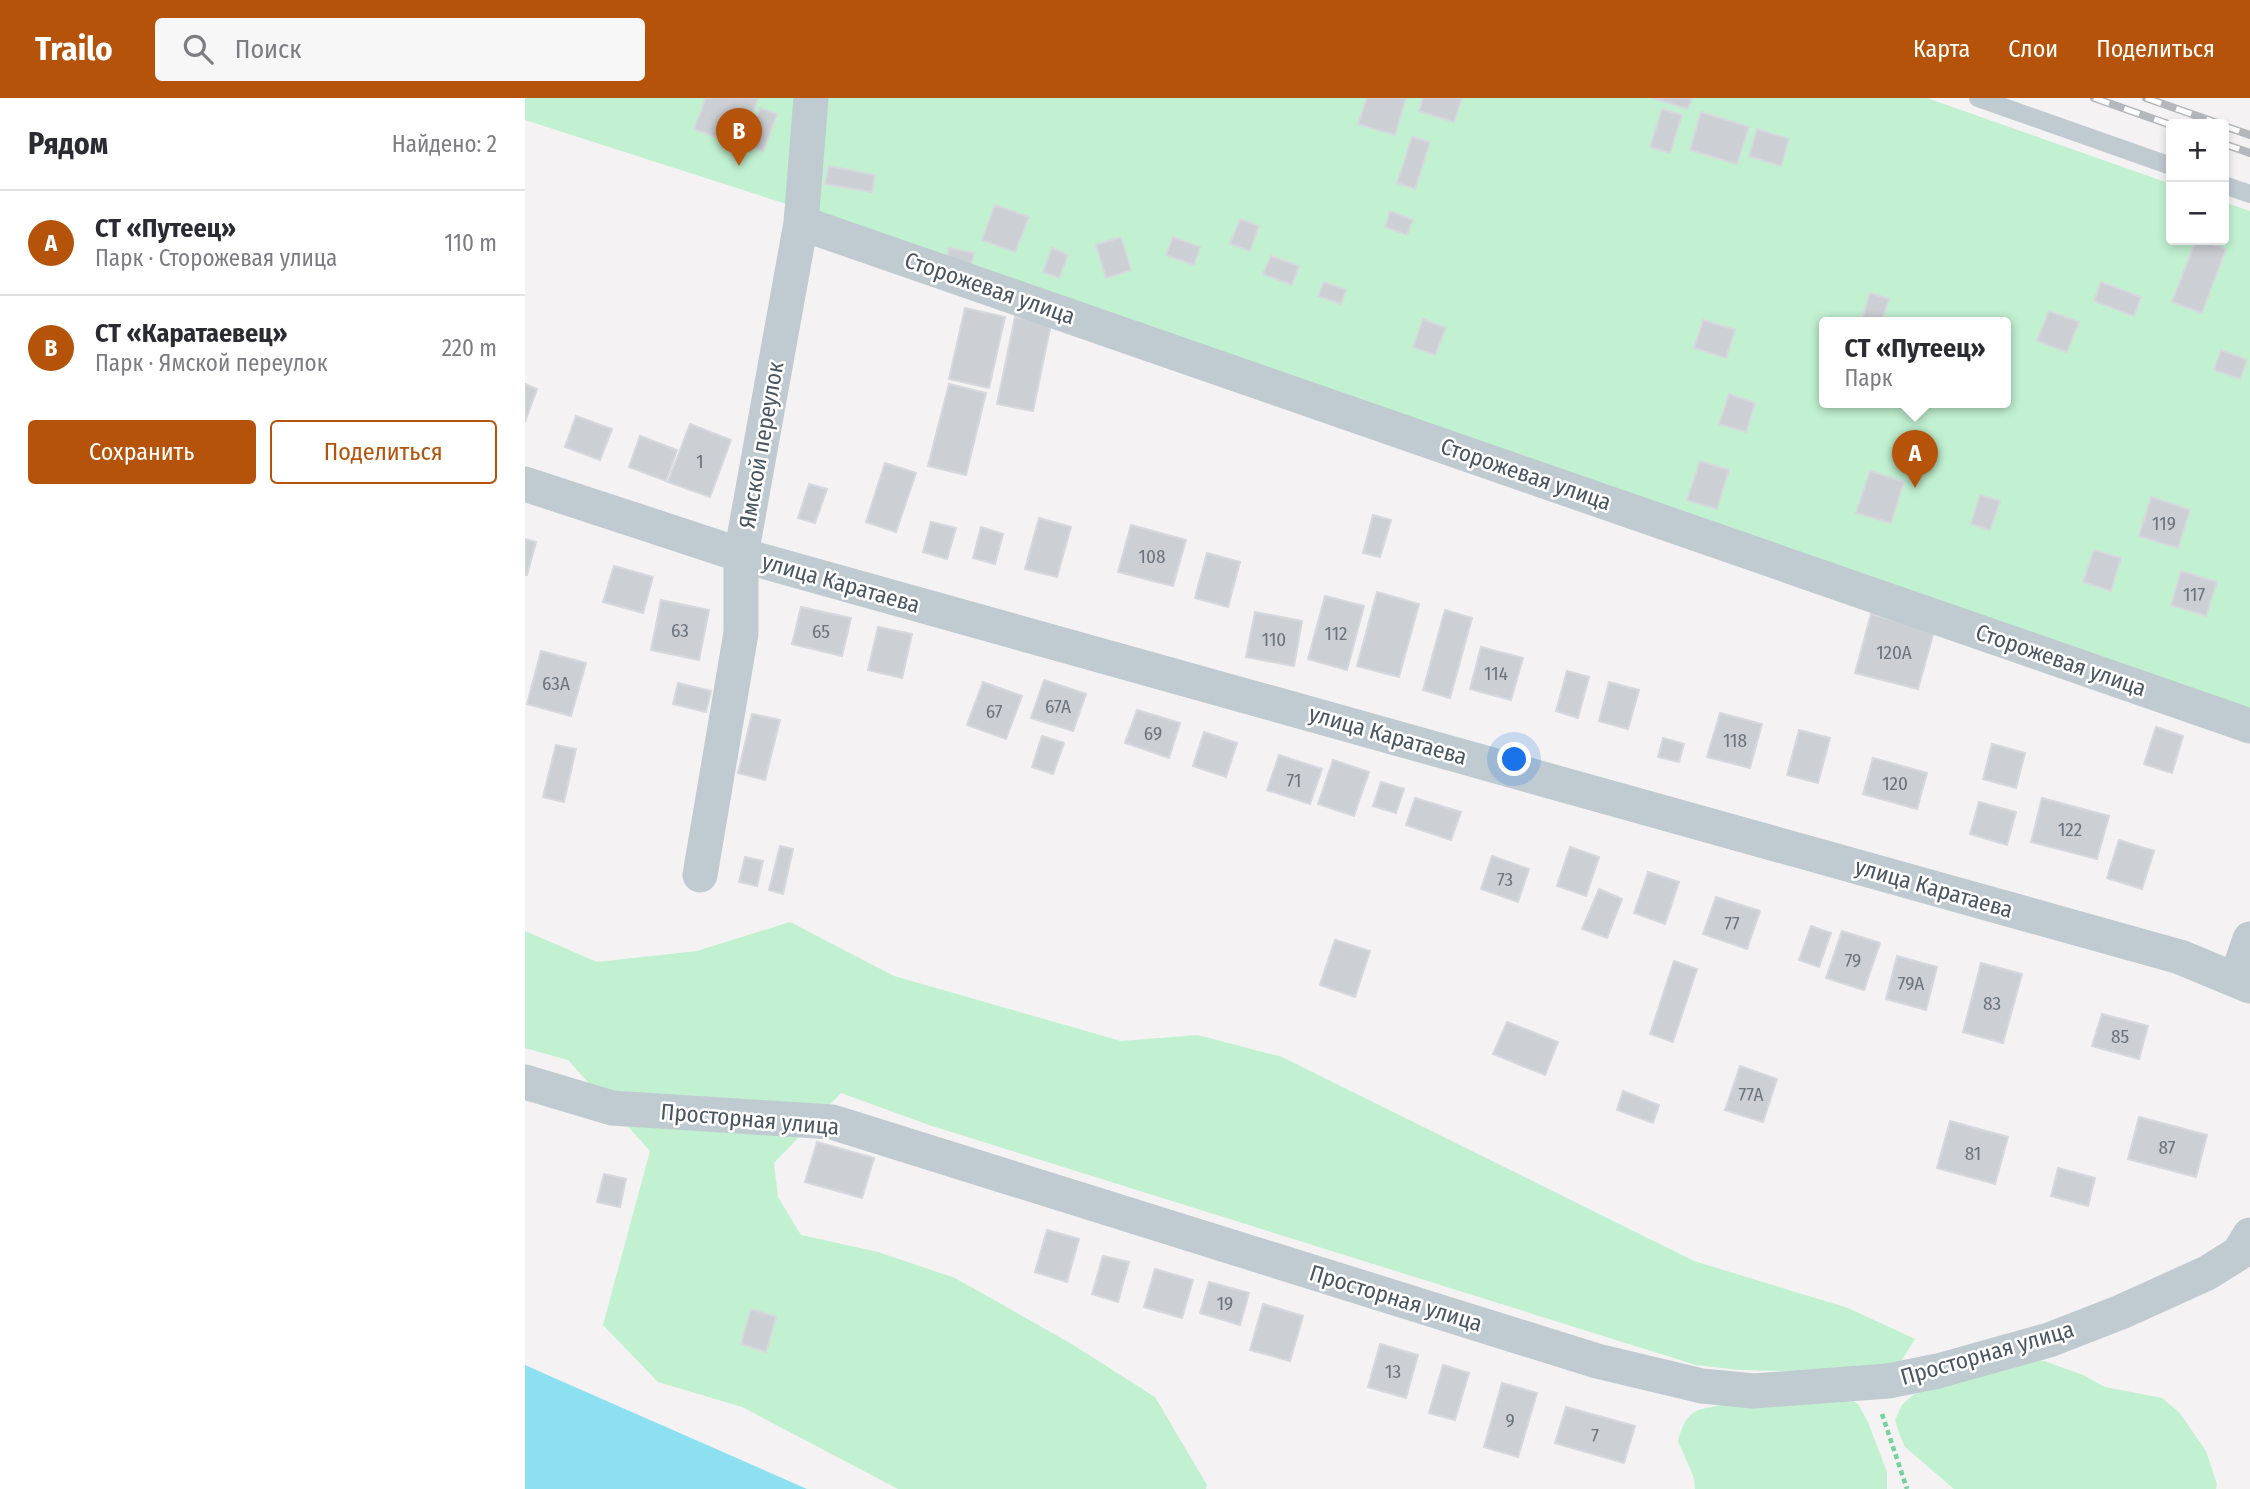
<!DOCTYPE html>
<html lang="ru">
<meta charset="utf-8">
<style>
:root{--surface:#fff;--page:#f7f7f7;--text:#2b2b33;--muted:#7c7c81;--line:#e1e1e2;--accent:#b45309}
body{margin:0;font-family:"Fira Sans Condensed",sans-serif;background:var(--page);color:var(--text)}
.controls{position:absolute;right:21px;top:21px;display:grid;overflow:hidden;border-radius:7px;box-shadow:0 4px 10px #0003}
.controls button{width:63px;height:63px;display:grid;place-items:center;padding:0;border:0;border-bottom:2px solid var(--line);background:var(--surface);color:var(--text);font:35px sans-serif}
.you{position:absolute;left:990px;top:662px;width:24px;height:24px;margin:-18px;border:5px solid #fff;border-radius:50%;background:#1a73e8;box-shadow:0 0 0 10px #1a73e833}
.badge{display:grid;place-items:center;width:46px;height:46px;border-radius:50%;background:var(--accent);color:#fff;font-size:23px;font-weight:700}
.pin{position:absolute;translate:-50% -58px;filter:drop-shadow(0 2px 4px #0008)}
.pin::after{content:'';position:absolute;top:37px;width:24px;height:21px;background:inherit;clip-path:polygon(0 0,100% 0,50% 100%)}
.popup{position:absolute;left:1294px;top:219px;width:192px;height:91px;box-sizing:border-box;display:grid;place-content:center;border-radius:7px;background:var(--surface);filter:drop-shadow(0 2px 5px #0005);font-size:23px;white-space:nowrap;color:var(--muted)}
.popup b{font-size:26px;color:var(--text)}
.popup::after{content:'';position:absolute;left:50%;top:100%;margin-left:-14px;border:14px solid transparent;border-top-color:var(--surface)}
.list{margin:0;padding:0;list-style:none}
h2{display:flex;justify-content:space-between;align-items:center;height:91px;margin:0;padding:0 28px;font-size:30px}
h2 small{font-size:23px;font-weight:400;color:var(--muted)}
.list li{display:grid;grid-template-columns:46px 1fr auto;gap:21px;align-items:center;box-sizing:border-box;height:105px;padding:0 28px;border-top:2px solid var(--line)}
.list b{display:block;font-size:26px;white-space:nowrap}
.list p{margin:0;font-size:23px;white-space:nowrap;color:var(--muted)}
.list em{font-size:23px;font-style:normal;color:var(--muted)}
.actions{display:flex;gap:14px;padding:21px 28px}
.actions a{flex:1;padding:16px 0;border:2px solid var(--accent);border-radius:7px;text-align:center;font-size:24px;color:var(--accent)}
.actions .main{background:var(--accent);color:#fff}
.icon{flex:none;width:38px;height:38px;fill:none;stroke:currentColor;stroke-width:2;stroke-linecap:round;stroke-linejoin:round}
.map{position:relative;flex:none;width:1725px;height:1391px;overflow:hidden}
header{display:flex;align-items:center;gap:42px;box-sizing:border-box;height:98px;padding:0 35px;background:var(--accent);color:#fff}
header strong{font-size:33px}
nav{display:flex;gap:38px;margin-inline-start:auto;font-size:24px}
.search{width:490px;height:63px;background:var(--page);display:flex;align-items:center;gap:18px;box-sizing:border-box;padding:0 24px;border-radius:7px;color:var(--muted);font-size:26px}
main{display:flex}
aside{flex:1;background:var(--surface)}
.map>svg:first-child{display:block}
.green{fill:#c1f1d1;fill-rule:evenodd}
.water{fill:#8de0ef}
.building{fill:#cccfd4;stroke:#d6d8dd;stroke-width:2}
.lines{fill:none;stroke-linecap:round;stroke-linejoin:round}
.path{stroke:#77d19f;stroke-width:4.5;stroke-dasharray:5 3.5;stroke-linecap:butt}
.lane{stroke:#bfcad1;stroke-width:18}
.street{stroke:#bfcad1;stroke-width:35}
.rail-casing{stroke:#b4b7bc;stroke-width:8}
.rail{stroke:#fff;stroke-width:5;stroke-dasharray:16;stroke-linecap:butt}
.labels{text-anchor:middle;stroke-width:5;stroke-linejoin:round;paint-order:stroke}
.number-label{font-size:19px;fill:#6a747d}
.street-label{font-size:23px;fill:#495660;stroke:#fff}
</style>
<header>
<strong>Trailo</strong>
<div class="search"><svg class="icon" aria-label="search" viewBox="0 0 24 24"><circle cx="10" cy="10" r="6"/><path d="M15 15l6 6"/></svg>Поиск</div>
<nav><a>Карта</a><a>Слои</a><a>Поделиться</a></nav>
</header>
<main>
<aside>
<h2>Рядом<small>Найдено: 2</small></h2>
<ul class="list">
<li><span class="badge">A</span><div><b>СТ «Путеец»</b><p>Парк · Сторожевая улица</p></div><em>110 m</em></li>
<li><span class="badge">B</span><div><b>СТ «Каратаевец»</b><p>Парк · Ямской переулок</p></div><em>220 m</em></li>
</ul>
<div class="actions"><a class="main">Сохранить</a><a>Поделиться</a></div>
</aside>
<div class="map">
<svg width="1725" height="1391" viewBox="0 0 1725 1391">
<rect width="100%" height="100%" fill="#f4f2f2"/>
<path class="green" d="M0,0H1402L1646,86V142H1699V104L1725,113V623L283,113L0,22ZM1299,224H1481V304H1299Z
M265,824L369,878L596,943L673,937L757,959L1169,1163L1323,1210L1390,1241L1368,1276L1215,1272L1171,1267L404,1027L316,995L249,1065L253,1099L276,1137L353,1154L430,1180L545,1245L630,1299L682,1387L681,1391H373L217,1309L133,1284L78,1227L125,1053L43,962L0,950V833L72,864L172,853Z
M1475,1263H1519L1558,1277L1580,1289L1637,1300L1654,1314L1681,1353L1692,1386L1691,1391H1429L1380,1349L1375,1338L1370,1322L1377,1307L1388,1297Z
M1319,1297L1333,1306L1343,1324L1362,1374V1391H1170L1169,1380L1153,1343C1156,1332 1159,1322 1168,1315C1184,1303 1293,1299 1319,1297Z"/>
<path class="water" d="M0,1267L27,1279L282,1391H0Z"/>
<path class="building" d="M181,0H233L215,48L169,31Z
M842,0H881L870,37L833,26Z
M898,0H937L929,24L894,13Z
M1127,0H1167L1163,11Z
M235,10L252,16L238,53L221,47Z
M1137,11L1157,17L1145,55L1125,49Z
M1176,14L1224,29L1212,66L1165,52Z
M1232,31L1264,41L1256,68L1224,58Z
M887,39L905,44L890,91L872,85Z
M304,68L350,77L347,94L300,86Z
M470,107L504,119L490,154L457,142Z
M865,113L888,122L882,137L860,129Z
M715,121L734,128L725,153L705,146Z
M596,139L606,172L581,180L571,147Z
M648,139L675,149L669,167L641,157Z
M1671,142H1676L1701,151L1677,215L1647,204Z
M424,150L449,155L445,173L420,168Z
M527,150L543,157L534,180L518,174Z
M746,158L774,168L767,187L738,176Z
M799,184L821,192L816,206L793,198Z
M1576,184L1616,199L1609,218L1569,203Z
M1345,195L1364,201L1356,224H1336Z
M440,210L480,219L464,290L424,281Z
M1524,213L1554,224L1542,254L1512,243Z
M490,219L526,226L508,313L472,306Z
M898,221L921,230L910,257L888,249Z
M1178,222L1210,232L1201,260L1169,250Z
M1696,252L1722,262L1715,281L1689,272Z
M0,286L12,291L0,324Z
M424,286L461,295L441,377L403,368Z
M1204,296L1230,305L1221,334L1194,326Z
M51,318L87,331L75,362L40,349Z
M165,326L206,342L185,399L143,384Z
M115,338L152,352L141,383L104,369Z
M1175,363L1204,372L1192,411L1162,402Z
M360,365L391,375L371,434L341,424Z
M1345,373L1379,384L1366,425L1331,415Z
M284,386L302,391L290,425L273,420Z
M1455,397L1475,403L1465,432L1446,426Z
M1626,399L1665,412L1653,450L1614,438Z
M848,417L866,422L855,459L838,455Z
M514,420L546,429L532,479L500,471Z
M406,424L431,430L422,461L398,454Z
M606,427L661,442L648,488L593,474Z
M456,429L478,436L470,466L448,460Z
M0,441L11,444L2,477H0Z
M1569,452L1596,460L1586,493L1558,484Z
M682,455L715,464L703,509L670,500Z
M89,468L128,479L118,515L78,504Z
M1656,473L1692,484L1681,518L1646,507Z
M852,494L894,506L874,579L832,568Z
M800,498L839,508L822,572L783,561Z
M136,502L184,512L174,562L126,552Z
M276,509L326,520L317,558L267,546Z
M920,512L947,520L925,600L898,592Z
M730,514L777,523L769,568L721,559Z
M1346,516L1409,533L1393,591L1330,575Z
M353,529L387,536L377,580L343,572Z
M956,549L998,560L986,602L945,591Z
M16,553L61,565L46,618L2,606Z
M1042,573L1064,579L1053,620L1031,613Z
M519,582L561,596L548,633L506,620Z
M458,584L497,598L481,641L442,627Z
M1084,584L1114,592L1103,631L1074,623Z
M153,585L186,593L181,614L148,606Z
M612,612L655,625L644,660L600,645Z
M1195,615L1237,626L1225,670L1182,659Z
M227,616L255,622L240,682L213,675Z
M1631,629L1658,638L1647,675L1619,666Z
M1274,632L1305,640L1293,685L1262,677Z
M679,634L712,645L701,679L668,668Z
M517,638L539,645L528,676L507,669Z
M1138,640L1159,646L1154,664L1133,659Z
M1467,646L1500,655L1491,690L1458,681Z
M31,647L51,651L39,704L18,699Z
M754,657L797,671L785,706L742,692Z
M1348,660L1402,675L1392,711L1338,696Z
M808,662L844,674L829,718L793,706Z
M856,684L879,691L871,715L848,708Z
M890,700L936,714L926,742L881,727Z
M1517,700L1584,718L1572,761L1506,744Z
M1454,704L1491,714L1482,747L1445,736Z
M1594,742L1629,753L1617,791L1582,780Z
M255,748L268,751L258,796L244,792Z
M1045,749L1074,759L1061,798L1032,788Z
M967,758L1004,771L993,804L956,791Z
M220,759L238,763L232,788L214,784Z
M1123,774L1154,784L1140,826L1109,815Z
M1074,791L1097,801L1082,840L1057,831Z
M1191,799L1235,813L1222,851L1178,836Z
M1286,828L1306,835L1294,869L1274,862Z
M1317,833L1355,845L1339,892L1301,880Z
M810,842L845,853L830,899L795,887Z
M1372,858L1412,869L1401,912L1361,901Z
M1149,863L1172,871L1148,944L1125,936Z
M1456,865L1497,876L1478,945L1438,934Z
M1577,916L1623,928L1614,961L1567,948Z
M982,924L1033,944L1020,977L968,956Z
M1215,968L1252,981L1238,1024L1200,1012Z
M1098,993L1134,1007L1128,1025L1092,1012Z
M1614,1019L1682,1037L1671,1079L1603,1061Z
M1425,1023L1483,1039L1470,1086L1412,1070Z
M292,1044L349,1060L337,1100L280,1084Z
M1533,1070L1570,1080L1563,1108L1526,1098Z
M79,1076L101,1081L95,1109L72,1104Z
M522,1132L554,1141L542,1184L510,1174Z
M578,1158L604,1164L593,1204L567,1196Z
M630,1171L668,1182L657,1220L619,1209Z
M684,1184L724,1195L715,1227L675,1215Z
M738,1206L778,1218L765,1263L725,1252Z
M226,1211L251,1219L241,1254L216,1246Z
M855,1246L893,1257L881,1300L843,1289Z
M918,1267L944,1275L930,1322L904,1315Z
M977,1285L1012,1295L993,1359L959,1349Z
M1041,1309L1110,1328L1099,1365L1030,1345Z"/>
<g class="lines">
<path class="path" d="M1357,1316L1382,1391"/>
<path class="lane" d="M1453,0L1646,68
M1699,87L1725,96"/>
<path class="street" d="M276,125L1725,628
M0,386L216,457L1655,859L1725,888
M175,777L216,535V457L276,125L286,0
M1711,882L1725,841
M0,984L87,1010L307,1024L1072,1263L1177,1288L1229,1293L1363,1283L1413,1273L1524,1242L1596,1214L1682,1175L1714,1155L1725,1137"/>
<defs>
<path id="rail" d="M1569,0L1646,27
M1621,0L1695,26
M1699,28L1725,37
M1699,46L1725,55"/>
</defs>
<use href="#rail" class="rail-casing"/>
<use href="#rail" class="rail"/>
</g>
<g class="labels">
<g class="number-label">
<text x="175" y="370">1</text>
<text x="1639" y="432">119</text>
<text x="627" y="465">108</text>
<text x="1669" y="503">117</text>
<text x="155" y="539">63</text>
<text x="296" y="540">65</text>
<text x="811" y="542">112</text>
<text x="749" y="548">110</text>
<text x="1369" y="561">120А</text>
<text x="971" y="582">114</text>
<text x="31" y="592">63А</text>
<text x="533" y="615">67А</text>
<text x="469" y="620">67</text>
<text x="628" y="642">69</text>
<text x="1210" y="649">118</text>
<text x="769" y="689">71</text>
<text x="1370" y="692">120</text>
<text x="1545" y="738">122</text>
<text x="980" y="788">73</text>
<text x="1207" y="832">77</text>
<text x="1328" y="869">79</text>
<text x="1386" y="892">79А</text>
<text x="1467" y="912">83</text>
<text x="1595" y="945">85</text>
<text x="1226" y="1003">77А</text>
<text x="1642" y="1056">87</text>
<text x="1448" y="1062">81</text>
<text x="700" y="1212">19</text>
<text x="868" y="1280">13</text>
<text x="985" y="1329">9</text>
<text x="1070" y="1344">7</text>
</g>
<g class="street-label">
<text transform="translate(465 190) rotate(19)" y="8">Сторожевая улица</text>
<text transform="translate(236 347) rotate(-80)" y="8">Ямской переулок</text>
<text transform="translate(1001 376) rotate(19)" y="8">Сторожевая улица</text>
<text transform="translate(316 485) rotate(16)" y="8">улица Каратаева</text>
<text transform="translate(1536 562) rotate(19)" y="8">Сторожевая улица</text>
<text transform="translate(863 637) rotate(16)" y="8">улица Каратаева</text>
<text transform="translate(1409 790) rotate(16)" y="8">улица Каратаева</text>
<text transform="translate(225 1021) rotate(5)" y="8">Просторная улица</text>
<text transform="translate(871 1200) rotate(17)" y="8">Просторная улица</text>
<text transform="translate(1462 1255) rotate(-16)" y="8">Просторная улица</text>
</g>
</g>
</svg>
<div class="controls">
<button>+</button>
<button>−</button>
</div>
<div class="you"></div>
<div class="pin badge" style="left:1390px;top:390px">A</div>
<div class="popup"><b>СТ «Путеец»</b>Парк</div>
<div class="pin badge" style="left:214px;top:68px">B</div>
</div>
</main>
